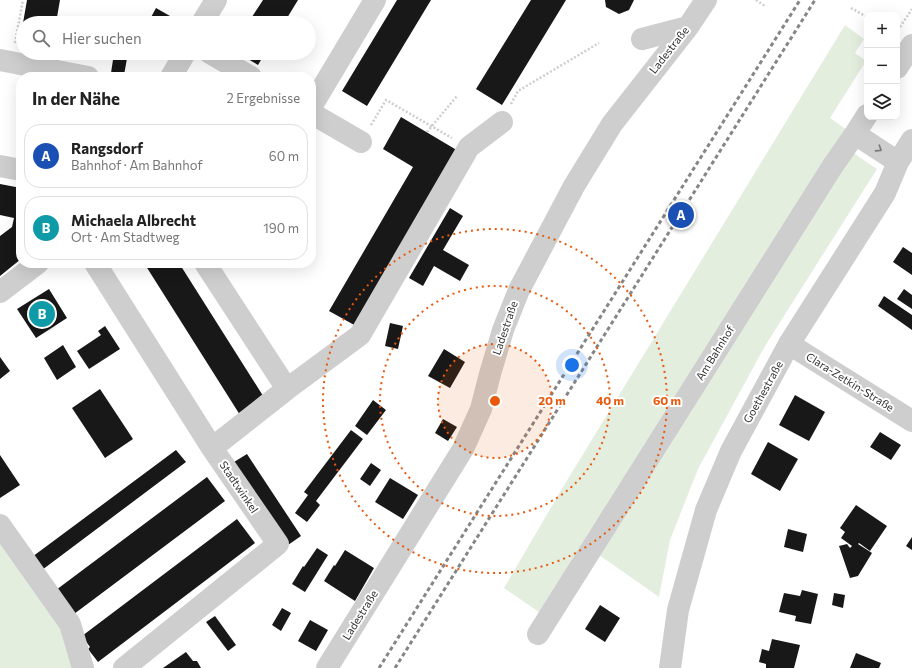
<!DOCTYPE html>
<html lang="de">
<meta charset="utf-8">
<style>
:root{--surface:#fff;--page:#f2f2f2;--text:#222;--muted:#767676;--line:#e0e0e0;--accent:#e94931}
body{margin:0;font-family:Commissioner,sans-serif;background:var(--page);color:var(--text)}
.controls{position:absolute;right:12px;top:12px;display:grid;overflow:hidden;border-radius:8px;box-shadow:0 4px 16px #0002}
.controls button{width:36px;height:36px;display:grid;place-items:center;padding:0;border:0;border-bottom:1px solid var(--line);background:var(--surface);color:var(--text);font:20px sans-serif}
.you{position:absolute;left:572px;top:365px;width:14px;height:14px;margin:-10px;border:3px solid #fff;border-radius:50%;background:#1a73e8;box-shadow:0 0 0 6px #1a73e833}
.badge{display:grid;place-items:center;width:26px;height:26px;border-radius:50%;background:var(--accent);color:#fff;font-size:13px;font-weight:700}
.pin{position:absolute;translate:-50% -50%;border:2px solid #fff;box-shadow:0 1px 4px #0006}
.list{margin:0;padding:0;list-style:none}
h2{display:flex;justify-content:space-between;align-items:center;height:52px;margin:0;padding:0 16px;font-size:17px}
h2 small{font-size:13px;font-weight:400;color:var(--muted)}
.list li{display:grid;grid-template-columns:26px 1fr auto;gap:12px;align-items:center;box-sizing:border-box;height:64px;margin:0 8px 8px;padding:0 8px;border:1px solid var(--line);border-radius:16px}
.list b{display:block;font-size:15px;white-space:nowrap}
.list p{margin:0;font-size:13px;white-space:nowrap;color:var(--muted)}
.list em{font-size:13px;font-style:normal;color:var(--muted)}
.icon{flex:none;width:22px;height:22px;fill:none;stroke:currentColor;stroke-width:2;stroke-linecap:round;stroke-linejoin:round}
.map{position:relative;flex:none;width:912px;height:668px;overflow:hidden}
.search{position:absolute;background:var(--surface);box-shadow:0 4px 16px #0002;left:16px;top:16px;width:300px;height:44px;display:flex;align-items:center;gap:10px;box-sizing:border-box;padding:0 14px;border-radius:22px;color:var(--muted);font-size:15px}
.panel{position:absolute;background:var(--surface);box-shadow:0 4px 16px #0002;left:16px;top:72px;width:300px;height:196px;border-radius:16px}
.map>svg:first-child{display:block}
.green{fill:#e4eedf}
.building{fill:#181818}
.lines{fill:none;stroke-linecap:round;stroke-linejoin:round}
.path{stroke:#cecece;stroke-width:2.5;stroke-dasharray:2 2;stroke-linecap:butt}
.minor{stroke:#cecece;stroke-width:22}
.rail{stroke:#868686;stroke-width:3;stroke-dasharray:4 3;stroke-linecap:butt}
.oneway{stroke:#787878}
.ring{fill:none;stroke:#e8590c;stroke-width:2;stroke-dasharray:2 4}
.labels{text-anchor:middle;stroke-width:4;stroke-linejoin:round;paint-order:stroke}
.street-label{font-size:11px;fill:#313131;stroke:#fff}
.centre{fill:#e8590c;stroke:#fff;stroke-width:2}
.ring-label{font-size:12px;text-anchor:middle;font-weight:bold;fill:#e8590c;stroke:#fff;stroke-width:4;stroke-linejoin:round;paint-order:stroke}
</style>
<div class="map">
<svg width="912" height="668" viewBox="0 0 912 668">
<rect width="100%" height="100%" fill="#fff"/>
<path class="green" d="M845,25L864,39L855,53L866,61L830,118L850,132L843,146L877,169L765,346L698,469L670,540L659,597L592,550L546,617L504,588L563,487Z
M0,525L65,623L78,668H0Z"/>
<path class="building" d="M27,0H60L56,23H23Z
M263,0H298L284,23H248Z
M397,0H431L367,106L342,91Z
M531,0H566L502,105L476,89Z
M605,0H634L629,10L619,14L606,7Z
M156,8L170,16L167,23H153L149,21Z
M114,53H128L124,75L111,73Z
M238,53H265L258,65Z
M401,117L460,152L356,326L329,311L413,167L383,149Z
M0,184L21,188V259L0,276V236L12,227L14,218L0,215Z
M450,208L463,216L443,250L469,265L460,281L434,266L423,286L409,278Z
M903,247L912,253V275L893,262Z
M144,263H179L265,399L240,415Z
M49,289L67,318L36,338L17,309Z
M904,289L912,295V309L897,299Z
M884,296L912,315V330L878,306Z
M390,323L403,326L398,349L385,346Z
M105,326L120,349L89,369L77,351L101,335L98,331Z
M63,345L76,367L57,380L44,358Z
M444,349L465,362L450,388L428,376Z
M0,357L10,371L0,379Z
M100,389L133,439L105,458L72,408Z
M795,395L825,412L809,441L779,425Z
M373,400L386,410L367,435L355,426Z
M443,419L457,427L448,441L435,433Z
M351,430L363,439L316,501L320,505L307,522L295,513L308,495L304,492Z
M880,432L901,445L891,460L870,447Z
M768,442L798,459L780,491L751,474Z
M176,450L186,462L42,570L32,557Z
M247,454L301,536L288,545L234,462Z
M0,455L20,485L0,498Z
M371,463L381,470L370,486L360,479Z
M207,477L225,501L74,614L56,590Z
M390,478L418,495L403,519L375,502Z
M856,505L887,526L870,551L859,543L858,544L872,553L858,576L850,578L839,546L847,544L850,548L852,546L841,538L845,532L840,528Z
M237,519L255,543L98,662L88,649L90,647L82,636Z
M788,529L807,534L803,552L784,547Z
M912,537V550L906,546Z
M317,548L328,555L305,592L292,584L303,566L304,567Z
M345,550L374,568L355,601L324,581L334,565L335,566Z
M802,590L818,594L811,624L795,621L796,616L779,612L784,593L800,596Z
M834,593L845,595L843,608L832,605Z
M600,605L620,618L605,642L585,629Z
M282,608L291,613L281,631L272,625Z
M215,616L236,645L228,651L206,622Z
M310,620L328,630L316,651L298,641Z
M772,639L800,645L794,668H766V664L759,662L762,649L769,651Z
M186,652L193,661H197L201,668H163Z
M856,653L881,663L879,668H850Z"/>
<g class="lines">
<path class="path" d="M756,0L765,6
M851,8L867,17
M900,27L912,9
M15,43L23,0
M511,104L518,91L599,43
M371,125L386,100L452,138
M427,132L457,96"/>
<path class="minor" d="M202,23L216,0
M642,39L688,27
M210,53L251,77
M0,60L88,77
M897,68L912,45
M171,77L185,53
M311,107L375,0
M311,113L361,142
M867,115L855,134L898,162
M0,166L21,170
M95,263L212,448L278,544L124,668
M205,263L287,389
M0,292L38,263
M789,344L912,421
M212,448L287,389L360,335L469,147L502,122
M0,525L70,624L83,668
M538,634L832,167L855,134
M327,668L463,449L481,409L490,374L503,330L519,290L574,186L612,124L688,27L706,0
M670,668L678,610L706,510L731,451L789,344L885,193L898,162L912,140"/>
<path class="rail" d="M379,668L800,0
M395,668L815,0"/>
</g>
<defs><path id="oneway-chevron" d="M-2-3.5L2.5 0L-2 3.5" fill="none" stroke-width="1.6" stroke-linecap="round" stroke-linejoin="round"/></defs>
<use class="oneway" href="#oneway-chevron" transform="translate(879 149) rotate(33)"/>
<circle cx="495" cy="401" r="57" fill="#e8590c" fill-opacity=".12"/>
<g class="ring">
<circle cx="495" cy="401" r="57"/>
<circle cx="495" cy="401" r="115"/>
<circle cx="495" cy="401" r="172"/>
</g>
<g class="labels">
<g class="street-label">
<text transform="translate(669 50) rotate(-52)" y="4">Ladestraße</text>
<text transform="translate(505 328) rotate(-71)" y="4">Ladestraße</text>
<text transform="translate(715 353) rotate(-58)" y="4">Am Bahnhof</text>
<text transform="translate(850 382) rotate(32)" y="4">Clara-Zetkin-Straße</text>
<text transform="translate(763 392) rotate(-61)" y="4">Goethestraße</text>
<text transform="translate(239 487) rotate(56)" y="4">Stadtwinkel</text>
<text transform="translate(360 615) rotate(-58)" y="4">Ladestraße</text>
</g>
</g>
<circle cx="495" cy="401" r="6" class="centre"/>
<g class="ring-label">
<text x="552" y="405">20 m</text>
<text x="610" y="405">40 m</text>
<text x="667" y="405">60 m</text>
</g>
</svg>
<div class="controls">
<button>+</button>
<button>−</button>
<button><svg class="icon" aria-label="layers" viewBox="0 0 24 24"><path d="M12 4l9 5-9 5-9-5zM3 14l9 5 9-5"/></svg></button>
</div>
<div class="you"></div>
<div class="pin badge" style="left:681px;top:215px;background:#1a4fb4">A</div>
<div class="pin badge" style="left:42px;top:314px;background:#0f9aa8">B</div>
<div class="search"><svg class="icon" aria-label="search" viewBox="0 0 24 24"><circle cx="10" cy="10" r="6"/><path d="M15 15l6 6"/></svg>Hier suchen</div>
<section class="panel">
<h2>In der Nähe<small>2 Ergebnisse</small></h2>
<ul class="list">
<li><span class="badge" style="background:#1a4fb4">A</span><div><b>Rangsdorf</b><p>Bahnhof · Am Bahnhof</p></div><em>60 m</em></li>
<li><span class="badge" style="background:#0f9aa8">B</span><div><b>Michaela Albrecht</b><p>Ort · Am Stadtweg</p></div><em>190 m</em></li>
</ul>
</section>
</div>
